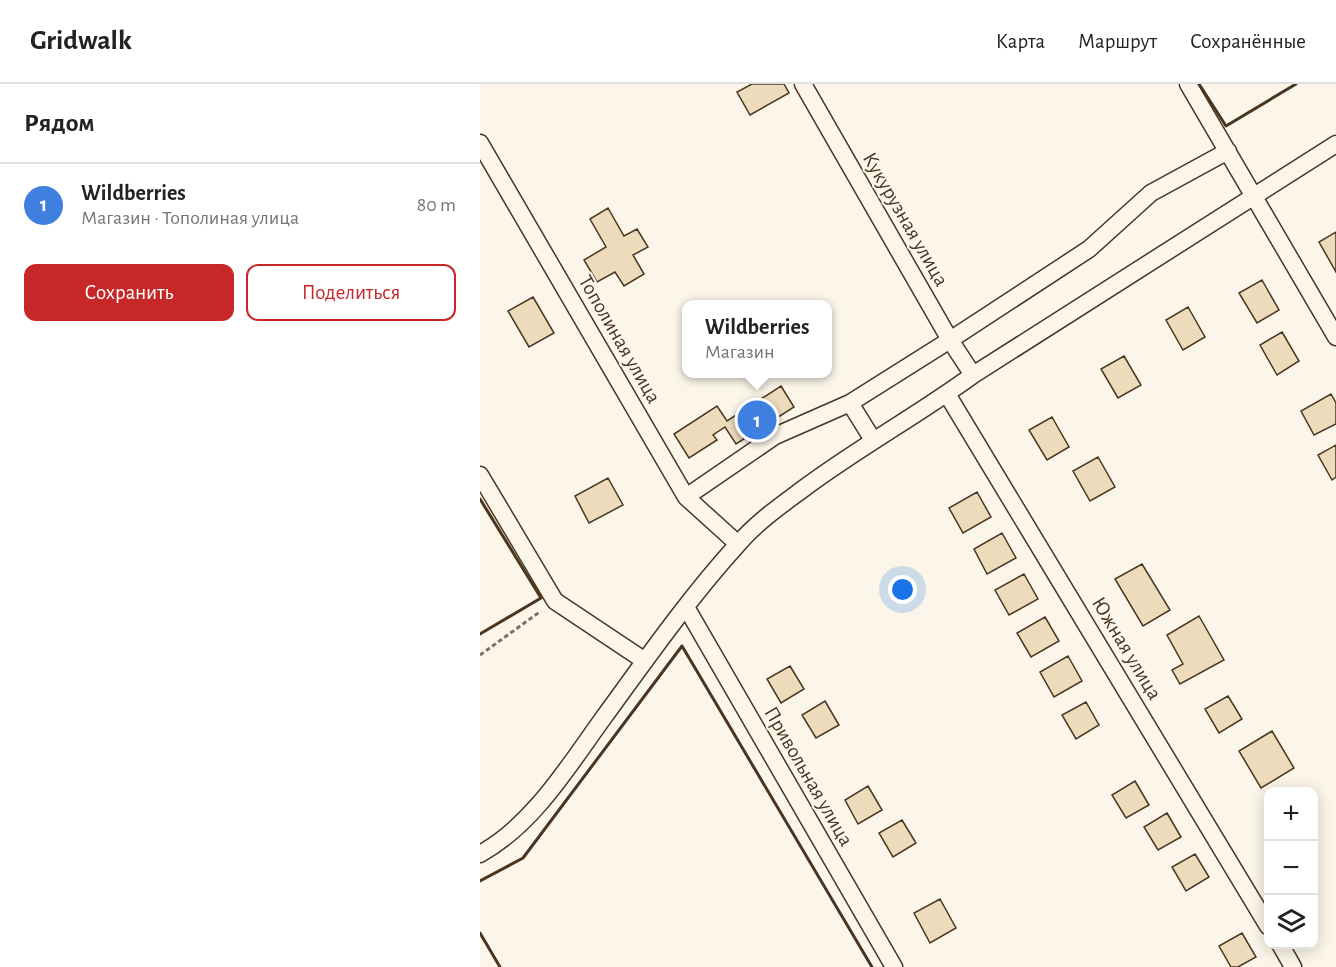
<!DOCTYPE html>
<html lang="ru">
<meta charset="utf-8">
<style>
:root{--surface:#fff;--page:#f6f6f6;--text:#222;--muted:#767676;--line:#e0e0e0;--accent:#c62828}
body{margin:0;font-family:"Alegreya Sans",sans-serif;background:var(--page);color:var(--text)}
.controls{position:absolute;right:18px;bottom:18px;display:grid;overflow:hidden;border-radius:12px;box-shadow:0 3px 15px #0003}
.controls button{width:54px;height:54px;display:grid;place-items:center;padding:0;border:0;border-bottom:2px solid var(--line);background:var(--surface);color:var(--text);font:30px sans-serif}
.you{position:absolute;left:423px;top:506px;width:21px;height:21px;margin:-15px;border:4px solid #fff;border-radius:50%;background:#1a73e8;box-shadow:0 0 0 9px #1a73e833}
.badge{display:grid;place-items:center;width:39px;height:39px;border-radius:50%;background:var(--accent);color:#fff;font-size:20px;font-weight:700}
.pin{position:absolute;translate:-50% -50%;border:3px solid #fff;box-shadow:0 2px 6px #0006}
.popup{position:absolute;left:202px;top:216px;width:150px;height:78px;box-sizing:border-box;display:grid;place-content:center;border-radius:12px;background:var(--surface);filter:drop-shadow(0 2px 4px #0005);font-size:20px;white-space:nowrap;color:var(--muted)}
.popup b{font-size:22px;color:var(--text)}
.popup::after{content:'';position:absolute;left:50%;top:100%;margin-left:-12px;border:12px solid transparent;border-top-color:var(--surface)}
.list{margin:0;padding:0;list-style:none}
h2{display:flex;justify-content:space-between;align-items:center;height:78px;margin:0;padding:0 24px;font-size:26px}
h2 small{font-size:20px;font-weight:400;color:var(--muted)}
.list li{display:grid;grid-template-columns:39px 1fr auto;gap:18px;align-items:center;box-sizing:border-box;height:84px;padding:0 24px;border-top:2px solid var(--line)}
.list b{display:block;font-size:22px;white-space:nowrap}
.list p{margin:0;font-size:20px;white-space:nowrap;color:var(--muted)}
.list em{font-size:20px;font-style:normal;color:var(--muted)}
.actions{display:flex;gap:12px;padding:18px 24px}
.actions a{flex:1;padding:14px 0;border:2px solid var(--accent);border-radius:12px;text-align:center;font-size:21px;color:var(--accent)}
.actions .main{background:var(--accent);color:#fff}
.icon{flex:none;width:33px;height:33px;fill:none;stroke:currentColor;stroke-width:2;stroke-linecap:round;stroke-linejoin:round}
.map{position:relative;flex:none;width:856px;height:883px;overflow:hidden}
header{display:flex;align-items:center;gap:36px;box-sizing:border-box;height:84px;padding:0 30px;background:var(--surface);border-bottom:2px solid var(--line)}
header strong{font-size:28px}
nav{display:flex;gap:33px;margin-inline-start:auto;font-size:21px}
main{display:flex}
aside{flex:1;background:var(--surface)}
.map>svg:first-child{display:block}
.building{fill:#ecdcbc;stroke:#4a3520;stroke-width:1.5}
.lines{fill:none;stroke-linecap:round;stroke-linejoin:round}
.street-casing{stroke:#4a3520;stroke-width:19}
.path{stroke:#7f6f5c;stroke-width:3;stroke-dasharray:4.5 3;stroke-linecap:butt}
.street{stroke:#fbf6e9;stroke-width:16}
.wall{stroke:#4a3520;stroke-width:3}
.labels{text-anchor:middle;stroke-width:4.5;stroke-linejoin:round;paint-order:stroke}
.street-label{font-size:21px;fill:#4a3520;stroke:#fbf6e9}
</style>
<header>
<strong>Gridwalk</strong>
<nav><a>Карта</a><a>Маршрут</a><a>Сохранённые</a></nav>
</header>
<main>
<aside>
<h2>Рядом<small></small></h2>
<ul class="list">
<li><span class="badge" style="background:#3f7fe0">1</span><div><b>Wildberries</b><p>Магазин · Тополиная улица</p></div><em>80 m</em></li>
</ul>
<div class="actions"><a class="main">Сохранить</a><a>Поделиться</a></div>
</aside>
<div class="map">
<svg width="856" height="883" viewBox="0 0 856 883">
<rect width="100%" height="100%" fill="#fbf6e9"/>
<path class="building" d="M272,0H304L309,9L270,31L257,8Z
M128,124L144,152L157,145L168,163L153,171L164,190L144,202L135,188L117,198L104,176L126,163L110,135Z
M856,148V188L839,158Z
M782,196L799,226L777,239L759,209Z
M53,213L74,249L49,263L28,227Z
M708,223L725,253L703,266L686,236Z
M802,248L819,277L797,291L780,261Z
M644,272L661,301L638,314L621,285Z
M301,302L314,323L256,360L245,343L233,351L237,356L209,374L194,350L237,322L247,337Z
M851,310L856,319V340L834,351L821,327Z
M572,333L589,363L567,376L549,346Z
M856,361V393L852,396L838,371Z
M618,373L635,403L610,417L593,387Z
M128,394L143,421L109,439L95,412Z
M497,408L511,433L483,449L469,424Z
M522,449L536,474L507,490L494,465Z
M662,480L690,526L663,542L635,495Z
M544,490L558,515L529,531L515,506Z
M719,532L744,576L700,600L692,586L703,580L687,551Z
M565,533L579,557L551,573L537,549Z
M588,572L602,597L574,613L560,588Z
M310,582L324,605L301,619L287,595Z
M748,612L762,635L739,649L725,625Z
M345,617L359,641L336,654L322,631Z
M606,618L619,641L596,655L582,631Z
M792,647L814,684L781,704L759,667Z
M655,697L669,721L646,734L632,711Z
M388,702L402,726L378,740L365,716Z
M687,729L701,753L678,766L664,743Z
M422,736L436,759L413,773L399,749Z
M715,770L729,793L706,807L692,783Z
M460,815L476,844L450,859L434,829Z
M762,849L776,873L758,883H751L739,862Z"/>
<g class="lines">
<defs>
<path id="street" d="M323,0L470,256L493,291
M708,0L856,253
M0,59L206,413L258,460
M467,310L788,842
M370,319L393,356
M0,391L75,517L165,577
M206,413L295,352L370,319L470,256L609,165L671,109L748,67
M206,523L414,883
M0,770C54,740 89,681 124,633C167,574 209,514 258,460C277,438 300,422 323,405C378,364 438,331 493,291L856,60
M800,860L813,883"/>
</defs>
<use href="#street" class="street-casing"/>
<path class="path" d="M0,571L61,527"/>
<use href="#street" class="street"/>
<path class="wall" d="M719,0L746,42L816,0
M0,415L61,514L0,550
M0,797L43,774L202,562L392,883
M0,849L20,883"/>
</g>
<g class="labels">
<g class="street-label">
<text transform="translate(426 135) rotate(60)" y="7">Кукурузная улица</text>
<text transform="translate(140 255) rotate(60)" y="7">Тополиная улица</text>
<text transform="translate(647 564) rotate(59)" y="7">Южная улица</text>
<text transform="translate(329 692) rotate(60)" y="7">Привольная улица</text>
</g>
</g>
</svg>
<div class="controls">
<button>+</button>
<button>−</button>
<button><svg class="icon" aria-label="layers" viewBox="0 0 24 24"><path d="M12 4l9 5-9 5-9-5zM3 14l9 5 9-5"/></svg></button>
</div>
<div class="you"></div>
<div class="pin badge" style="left:277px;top:336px;background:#3f7fe0">1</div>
<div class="popup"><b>Wildberries</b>Магазин</div>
</div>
</main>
